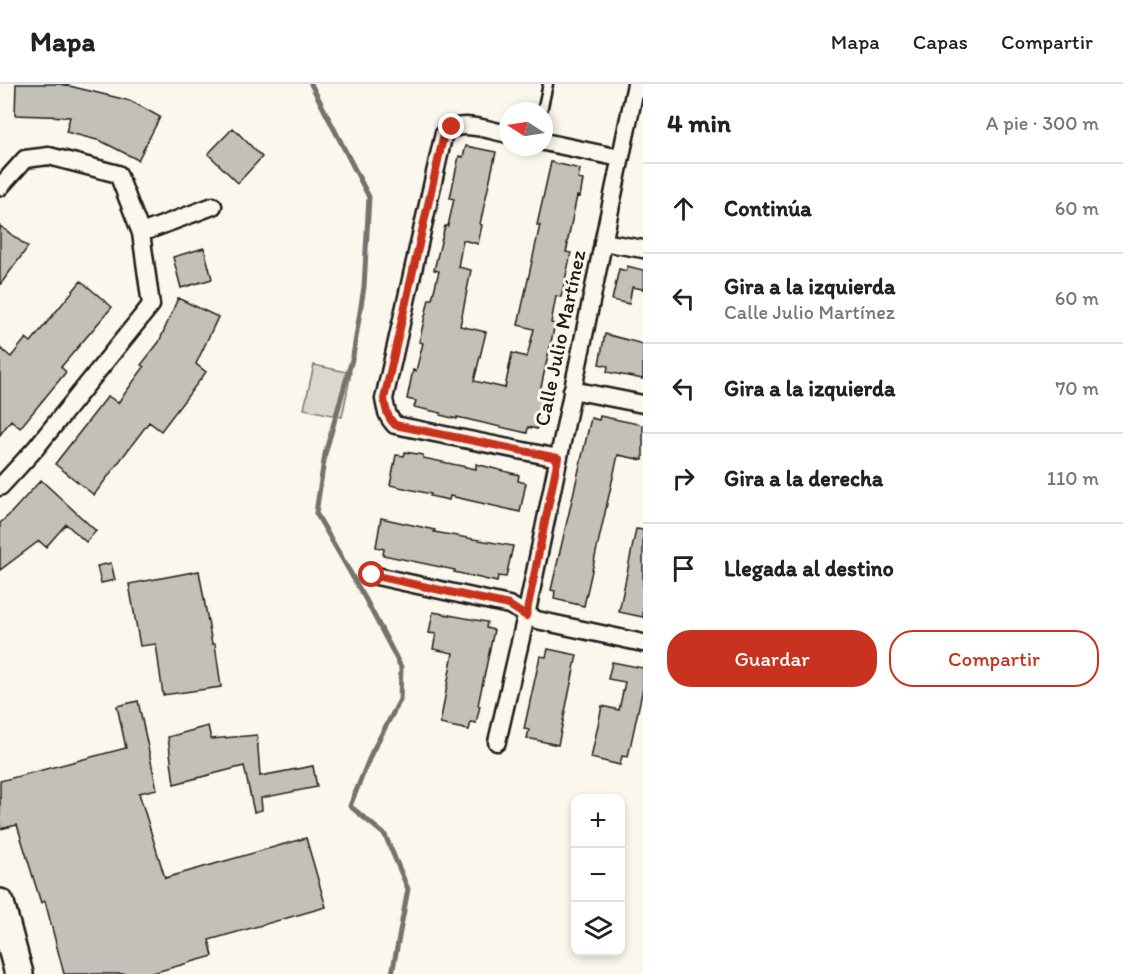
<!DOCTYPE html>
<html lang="es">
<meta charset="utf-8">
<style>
:root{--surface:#fff;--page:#f2f2f2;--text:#222;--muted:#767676;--line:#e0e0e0;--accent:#c8321e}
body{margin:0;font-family:Itim,sans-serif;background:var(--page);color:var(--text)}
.controls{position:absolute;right:18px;bottom:18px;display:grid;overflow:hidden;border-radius:12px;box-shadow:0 3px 9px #0003}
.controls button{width:54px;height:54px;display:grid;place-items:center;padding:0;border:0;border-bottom:2px solid var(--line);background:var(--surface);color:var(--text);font:30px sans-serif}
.compass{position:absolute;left:499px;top:18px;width:54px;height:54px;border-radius:50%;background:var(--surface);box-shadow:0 3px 9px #0003;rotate:282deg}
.stop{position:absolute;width:18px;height:18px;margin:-14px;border:4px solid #c8321e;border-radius:50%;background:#fff}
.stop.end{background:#c8321e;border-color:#fff;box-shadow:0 2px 6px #0008}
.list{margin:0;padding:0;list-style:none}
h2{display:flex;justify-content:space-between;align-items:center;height:78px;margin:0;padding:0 24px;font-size:26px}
h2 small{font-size:20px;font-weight:400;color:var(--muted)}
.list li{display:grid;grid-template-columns:39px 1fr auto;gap:18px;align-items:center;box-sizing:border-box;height:90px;padding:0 24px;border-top:2px solid var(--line)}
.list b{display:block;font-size:22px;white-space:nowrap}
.list p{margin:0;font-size:20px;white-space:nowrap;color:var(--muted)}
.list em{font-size:20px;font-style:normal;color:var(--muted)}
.actions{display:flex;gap:12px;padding:18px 24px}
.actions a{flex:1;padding:14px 0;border:2px solid var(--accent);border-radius:24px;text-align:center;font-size:21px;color:var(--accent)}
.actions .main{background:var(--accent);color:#fff}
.icon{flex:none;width:33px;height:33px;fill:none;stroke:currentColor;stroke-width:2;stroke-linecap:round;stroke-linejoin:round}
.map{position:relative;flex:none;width:643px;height:890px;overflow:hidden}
header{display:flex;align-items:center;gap:36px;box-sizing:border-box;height:84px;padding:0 30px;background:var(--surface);border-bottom:2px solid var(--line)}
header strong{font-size:28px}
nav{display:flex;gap:33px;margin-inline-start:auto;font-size:21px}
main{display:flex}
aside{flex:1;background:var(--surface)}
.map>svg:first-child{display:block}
.pitch{fill:#dad7ce;stroke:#7b7a75;stroke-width:1.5}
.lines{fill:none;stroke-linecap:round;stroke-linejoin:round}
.stream{stroke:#74726e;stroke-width:5}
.building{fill:#c3c0b8;stroke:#1c1c1c;stroke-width:1.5}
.service-casing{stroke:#1c1c1c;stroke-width:13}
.minor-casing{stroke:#1c1c1c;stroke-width:21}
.primary-casing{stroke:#1c1c1c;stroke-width:32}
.service{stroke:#fbf7ec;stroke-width:8}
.minor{stroke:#fbf7ec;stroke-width:16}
.primary{stroke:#fbf7ec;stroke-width:27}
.route{stroke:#c8321e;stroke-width:8}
.labels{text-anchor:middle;stroke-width:6;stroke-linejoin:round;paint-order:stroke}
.street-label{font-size:21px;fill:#1c1c1c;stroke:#fbf7ec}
</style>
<header>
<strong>Mapa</strong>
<nav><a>Mapa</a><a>Capas</a><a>Compartir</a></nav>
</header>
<main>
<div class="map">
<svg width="643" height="890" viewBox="0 0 643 890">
<rect width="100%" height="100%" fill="#fbf7ec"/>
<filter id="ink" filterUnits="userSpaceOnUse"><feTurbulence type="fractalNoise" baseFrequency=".0167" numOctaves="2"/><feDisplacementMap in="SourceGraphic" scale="12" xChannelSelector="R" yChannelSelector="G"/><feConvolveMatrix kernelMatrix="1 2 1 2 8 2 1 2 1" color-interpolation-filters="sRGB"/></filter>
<g filter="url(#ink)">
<path class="pitch" d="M314,281L351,289L342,333L304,325Z"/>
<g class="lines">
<path class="stream" d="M311,0L369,113L364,203L353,272L325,370L316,429L366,516L401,583L400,616L372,668L350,722L385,751L408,805L392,890"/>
</g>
<path class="building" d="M16,0H61L131,17L160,33L138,76L101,57L66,48L70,33L15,31Z
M233,44L262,73L238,99L208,70Z
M466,62L496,68L480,140L482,141L478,160L463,156L458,183L471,186L460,242L486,248L474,297L505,304L512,269L527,273L534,245L518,241L540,141H537L551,78L580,85L578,95L583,96L580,113L577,112L567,160H568L566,168L571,169L565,196L561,213L556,212L551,239L555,240L539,312L544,313L537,345L528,343L527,349L457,333V335L440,331L441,329L414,323L416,317L407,315L413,286L416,287L423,259L419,258L429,215H432L439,187L434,186L445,142H448L454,115L450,114L459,72L463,73Z
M0,142L28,163L0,201Z
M204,164L212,195L181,204L173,173Z
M627,182L643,186V205L632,203L629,220L612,216L619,185L627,187Z
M81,197L112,223L61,283L66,288L20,344L11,336L0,351V264L11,273L26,254L31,258Z
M178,214L218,233L196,280L206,288L161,347L149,338L94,411L55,380L108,312L118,319L144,283L141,281L159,258Z
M605,250L643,260V295L607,288L608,282L599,280Z
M600,332L643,341V376L618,371L584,522L554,515L555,507L551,506L591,334L599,336Z
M405,368L423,371V374L476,385V380L519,391L518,397L526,399L520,428L450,412L449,416L430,412L431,410L390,401L396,371L404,372Z
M41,396L96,447L86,458L66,440L46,463L39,457L0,486V439L9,431Z
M381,434L435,446L434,448L513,462L506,493L498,492L497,498L454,488L455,486L383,471L384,465L376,463Z
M636,445L643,446V533L619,528Z
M111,479L115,496L101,499L97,482Z
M199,487L212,560H215L221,603L163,611L156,560L140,562L129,500Z
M433,528L487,538L486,544L494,546L478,621L480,622L476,639L471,638L469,646L440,640L453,569L433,565L436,550L429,549Z
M548,565L577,571L558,661L527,654L529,646L524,645L540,572L546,573Z
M612,578L643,584V604L628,673L622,672L620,681L591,674L602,622L619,626L625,598L608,595Z
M138,617L157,705L139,709L165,794L306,754L326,823L209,856L213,872L149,890H64L45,817L41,819L17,741L0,745V697L126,664L117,622Z
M208,642L211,655L257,651L260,692L313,682L317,703L261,714L262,726L254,728L244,682L174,700L168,653Z"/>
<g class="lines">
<defs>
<path id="service" d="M542,27L548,0"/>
<path id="minor" d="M508,50C488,46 462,35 444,49L384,315C386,326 387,333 395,341L558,374
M544,58L620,74
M0,103L25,75L49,72L118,90L141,149L151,221L35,365L0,403
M141,149L213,122
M603,158L643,165
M572,306L643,320
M372,491L509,521L537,536L643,559
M497,658L526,532L636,0"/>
<path id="primary" d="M0,819L19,890"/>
</defs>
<use href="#service" class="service-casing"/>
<use href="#minor" class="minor-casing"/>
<use href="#primary" class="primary-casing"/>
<use href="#service" class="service"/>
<use href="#minor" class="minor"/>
<use href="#primary" class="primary"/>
</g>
</g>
<g class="lines" filter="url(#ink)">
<path class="route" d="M372,491L509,521L526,532L558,374L395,341C387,333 386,326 384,315L444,50L452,43"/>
</g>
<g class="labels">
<g class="street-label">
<text transform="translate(560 254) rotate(-78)" y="7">Calle Julio Martínez</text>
</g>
</g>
</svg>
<div class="controls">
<button>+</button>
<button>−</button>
<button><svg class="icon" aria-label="layers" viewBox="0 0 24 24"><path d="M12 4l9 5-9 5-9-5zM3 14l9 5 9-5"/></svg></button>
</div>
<svg class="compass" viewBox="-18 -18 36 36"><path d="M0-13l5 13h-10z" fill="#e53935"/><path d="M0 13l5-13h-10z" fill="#767676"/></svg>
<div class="stop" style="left:372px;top:491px"></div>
<div class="stop end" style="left:452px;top:43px"></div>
</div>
<aside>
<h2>4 min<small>A pie · 300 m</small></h2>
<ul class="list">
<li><svg class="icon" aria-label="ahead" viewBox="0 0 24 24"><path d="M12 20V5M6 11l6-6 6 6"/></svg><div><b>Continúa</b></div><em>60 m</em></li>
<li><svg class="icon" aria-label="left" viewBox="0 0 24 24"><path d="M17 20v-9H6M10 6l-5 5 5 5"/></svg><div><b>Gira a la izquierda</b><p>Calle Julio Martínez</p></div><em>60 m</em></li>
<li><svg class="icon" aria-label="left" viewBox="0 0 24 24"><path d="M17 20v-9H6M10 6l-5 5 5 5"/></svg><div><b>Gira a la izquierda</b></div><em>70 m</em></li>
<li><svg class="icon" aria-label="right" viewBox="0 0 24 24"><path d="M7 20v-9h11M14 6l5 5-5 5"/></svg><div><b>Gira a la derecha</b></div><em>110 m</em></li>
<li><svg class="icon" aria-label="arrive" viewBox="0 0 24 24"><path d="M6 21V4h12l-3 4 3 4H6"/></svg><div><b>Llegada al destino</b></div></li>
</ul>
<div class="actions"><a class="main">Guardar</a><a>Compartir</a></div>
</aside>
</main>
